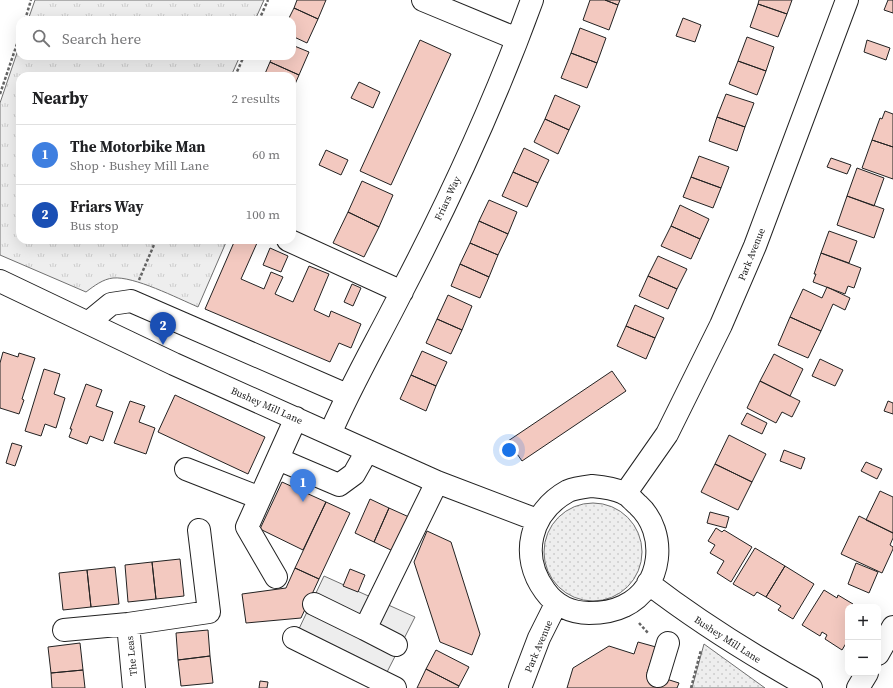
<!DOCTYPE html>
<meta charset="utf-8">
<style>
:root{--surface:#fff;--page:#f6f6f6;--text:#202124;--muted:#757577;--line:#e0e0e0;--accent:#d93025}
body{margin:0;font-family:"Source Serif 4",serif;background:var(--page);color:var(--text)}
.controls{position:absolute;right:12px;bottom:12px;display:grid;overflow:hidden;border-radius:8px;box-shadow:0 4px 16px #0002}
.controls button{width:36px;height:36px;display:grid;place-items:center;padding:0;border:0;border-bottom:1px solid var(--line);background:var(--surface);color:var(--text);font:20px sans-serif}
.you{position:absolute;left:509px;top:450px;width:14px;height:14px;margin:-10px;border:3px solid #fff;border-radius:50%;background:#1a73e8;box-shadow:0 0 0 6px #1a73e833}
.badge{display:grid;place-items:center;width:26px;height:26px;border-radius:50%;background:var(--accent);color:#fff;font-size:13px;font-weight:700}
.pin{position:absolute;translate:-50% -33px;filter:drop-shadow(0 1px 2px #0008)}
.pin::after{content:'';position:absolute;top:21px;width:14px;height:12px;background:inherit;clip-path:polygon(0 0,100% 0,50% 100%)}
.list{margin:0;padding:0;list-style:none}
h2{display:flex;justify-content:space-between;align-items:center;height:52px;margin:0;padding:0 16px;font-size:17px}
h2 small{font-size:13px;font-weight:400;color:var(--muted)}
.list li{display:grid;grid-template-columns:26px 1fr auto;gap:12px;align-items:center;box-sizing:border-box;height:60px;padding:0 16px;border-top:1px solid var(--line)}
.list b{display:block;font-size:15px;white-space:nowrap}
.list p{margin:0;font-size:13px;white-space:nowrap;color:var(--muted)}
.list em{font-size:13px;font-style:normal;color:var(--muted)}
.icon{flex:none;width:22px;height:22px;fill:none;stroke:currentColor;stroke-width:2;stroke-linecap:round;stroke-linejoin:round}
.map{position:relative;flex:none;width:893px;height:688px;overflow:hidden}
.search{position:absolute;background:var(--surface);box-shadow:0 4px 16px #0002;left:16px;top:16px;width:280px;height:44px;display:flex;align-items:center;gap:10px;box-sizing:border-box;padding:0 14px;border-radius:12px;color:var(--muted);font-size:15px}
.panel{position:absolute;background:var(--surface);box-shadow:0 4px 16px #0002;left:16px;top:72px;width:280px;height:172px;border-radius:12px}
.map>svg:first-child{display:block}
.grass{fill:url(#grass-dots);stroke:#6f6f6f}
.park{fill:url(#park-tufts);stroke:#6f6f6f}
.parking{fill:#ededed;stroke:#6f6f6f}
.building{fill:#f3c9c0;stroke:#222}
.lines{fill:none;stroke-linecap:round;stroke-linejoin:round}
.minor-casing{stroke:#222;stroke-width:24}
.path{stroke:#646464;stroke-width:2.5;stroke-dasharray:3 2;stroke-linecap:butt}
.minor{stroke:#fff;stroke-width:22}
.labels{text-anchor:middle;stroke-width:3;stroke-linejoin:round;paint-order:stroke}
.street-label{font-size:10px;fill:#222;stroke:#fff}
</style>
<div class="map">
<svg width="893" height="688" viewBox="0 0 893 688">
<defs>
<pattern id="grass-dots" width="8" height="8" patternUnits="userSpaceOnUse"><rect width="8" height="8" fill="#eee"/><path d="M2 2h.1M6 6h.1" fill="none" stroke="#ccc" stroke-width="1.8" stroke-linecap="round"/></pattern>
<pattern id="park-tufts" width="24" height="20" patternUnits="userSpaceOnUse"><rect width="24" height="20" fill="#eee"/><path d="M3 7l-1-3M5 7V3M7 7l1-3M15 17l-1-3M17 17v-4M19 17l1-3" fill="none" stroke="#ccc"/></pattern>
</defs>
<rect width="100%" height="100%" fill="#fff"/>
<path class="grass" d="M544 552a49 49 0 1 1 98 0a49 49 0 1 1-98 0Z
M704,644L765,688H692Z"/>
<path class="park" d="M35,0H264L255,20H28Z
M20,44V56H240L231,76H20V240H227L198,307C177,298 134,276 113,278C103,279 94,286 86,292L0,255V103Z"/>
<path class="parking" d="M324,576L415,617L385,676L297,633Z"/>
<path class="building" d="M297,0H326L318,19L294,8Z
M590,0H605L618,5L609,30L583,20Z
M605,0H620L618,5Z
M759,0H792L787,14L758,4Z
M888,0H893V13L884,10Z
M758,4L787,14L778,37L750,27Z
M294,8L318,19L307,43L292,36V20H288Z
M683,18L701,25L695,42L676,36Z
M580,28L606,38L597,63L571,53Z
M747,37L774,47L766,71L738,61Z
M420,40L451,54L391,185L360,171Z
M867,40L890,48L886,60L864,52Z
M292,45L309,52L299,75L270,62L273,56H292Z
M571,53L597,63L587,88L561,78Z
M738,61L766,71L757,95L729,84Z
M270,62L299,75L292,91V76H264Z
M359,82L380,92L373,108L351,98Z
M726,94L754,103L745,127L717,117Z
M555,95L580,106L569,130L545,119Z
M885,111L893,114V147L872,140L880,118L882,119Z
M717,117L745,127L737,151L709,141Z
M545,119L569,130L558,154L534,142Z
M872,140L893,147V179L862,168Z
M524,148L549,160L538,183L513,172Z
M326,150L348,160L341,175L319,165Z
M699,156L729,167L721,188L691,177Z
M831,158L851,165L847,174L827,167Z
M857,168L884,178L874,206L847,196Z
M513,172L538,183L527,207L502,196Z
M691,177L721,188L713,208L683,197Z
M362,181L393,195L379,227L348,212Z
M847,196L884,209L874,238L837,225Z
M489,200L517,212L508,234L479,221Z
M680,205L709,219L700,239L671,226Z
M348,212L379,227L364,257L333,243Z
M479,221L508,234L498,255L470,243Z
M671,226L700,239L691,259L661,246Z
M829,231L857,241L849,263L821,253Z
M235,240H251L257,243L241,279L264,289L271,272L283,277L275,294L293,302L309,266L329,274L314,310L329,317L331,311L361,324L351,348L339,343L330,362L205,309Z
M470,243L498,255L489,277L460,264Z
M270,248L288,256L281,272L263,265Z
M821,253L861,268L854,288L848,286L845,294L813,282L816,274H814Z
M658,256L687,269L677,289L648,276Z
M460,264L489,277L480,298L451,286Z
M648,276L677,289L668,309L639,296Z
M352,284L361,288L353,306L344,302Z
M827,287L850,298L845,310L833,304L821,331L790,317L803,289L822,298Z
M448,295L472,306L462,330L437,319Z
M635,305L664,318L655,338L626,326Z
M790,317L821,331L808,358L778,345Z
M437,319L462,330L451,354L426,343Z
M626,326L655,338L646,359L617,346Z
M422,351L447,362L436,386L411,375Z
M3,352L18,357L19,353L35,358L22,399L24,400L19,414L0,408V363Z
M774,354L803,369L790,396L760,381Z
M820,359L843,370L835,386L812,376Z
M44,369L60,374L54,394L65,398L56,428L45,424L41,436L25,431Z
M612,371L626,391L522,461L508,441Z
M411,375L436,386L426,411L400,399Z
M760,381L800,401L792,417L782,412L776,423L747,408Z
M86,384L102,390L96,406L113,412L103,441L90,436L87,444L69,437L72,429H70Z
M175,395L265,437L248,474L158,432Z
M130,401L145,406L139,422L155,428L146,454L114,443Z
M888,401L893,403V414L884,411Z
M747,413L767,423L762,434L741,424Z
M729,435L766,454L752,482L715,464Z
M12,443L22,446L15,466L6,463Z
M784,450L805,458L801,469L780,461Z
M866,462L882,469L877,479L861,471Z
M715,464L752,482L738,510L701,492Z
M282,482L326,502L303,550L260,529Z
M880,491L893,497V533L866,520Z
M370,499L389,508L374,542L355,533Z
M326,502L350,513L319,579L295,568Z
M389,508L409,517L393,551L374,542Z
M710,512L729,517L726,528L707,523Z
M859,516L893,533V538L890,545L893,547V549L882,573L841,554Z
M716,528L722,532L724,530L752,547L731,582L717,573L724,561L710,553L715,545L708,541Z
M427,531L451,542L480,634L472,655L440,642L414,562Z
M755,548L785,566L766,597L757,592L754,596L733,584Z
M180,559L184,596L156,599L152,562Z
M152,562L156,599L128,602L125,565Z
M856,563L878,572L869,593L848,584Z
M785,566L814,584L793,619L778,610L781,606L766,597Z
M115,567L119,604L91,607L87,570Z
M295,568L319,579L301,618L246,623L242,594L286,588Z
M350,569L365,575L358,592L343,586Z
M87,570L91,607L63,610L59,573Z
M824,590L837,598L838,595L853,604L852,607H848V640L842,650L825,639L827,635L822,632L820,636L802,625Z
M208,630L210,656L178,660L176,633Z
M638,642L656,647L647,673L679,683L677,688H567L573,668L609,646L634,654Z
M80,643L83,670L51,673L48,647Z
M436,650L469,667L459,686L426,669Z
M210,656L213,683L181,686L178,660Z
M426,669L459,686L458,688H417Z
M83,670L85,688H52L51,673Z
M260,681L268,682L267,688H259Z"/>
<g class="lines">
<defs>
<path id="minor" d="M423,0L517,39
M288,240L402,292
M0,281L174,364L330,434L437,482L537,520
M89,322L111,304L131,301L347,395
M330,434C351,385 378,339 402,291C451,197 496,99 532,0
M278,459L339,485L354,474L367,451
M186,469L260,498L296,418
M592,486C603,487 613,488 624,493C629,495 633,501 638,505C668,532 663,588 624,606C612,612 601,613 589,613C571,613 555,605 545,591C519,556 530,512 568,491C575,488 584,487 592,486Z
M625,494L667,434L721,325L755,246L847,0
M260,498L247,527L276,577
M648,583C700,623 755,657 811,688
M314,604L365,629L437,482
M128,624L134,688
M365,629L396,645
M64,630L128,624L209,612L199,530
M294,638L395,688
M878,654L893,627
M658,676L668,643
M520,688L539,638L556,604
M858,688L867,673"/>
</defs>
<use href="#minor" class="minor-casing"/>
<path class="path" d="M25,20L31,0
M259,20L268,0
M235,76L244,56
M0,94L20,35
M139,280L156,240
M639,623L648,633
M691,688L701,650"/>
<use href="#minor" class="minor"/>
</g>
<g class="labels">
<g class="street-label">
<text transform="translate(447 198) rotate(-65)" y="4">Friars Way</text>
<text transform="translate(751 254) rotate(-68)" y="4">Park Avenue</text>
<text transform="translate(267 405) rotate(24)" y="4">Bushey Mill Lane</text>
<text transform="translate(728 639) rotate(33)" y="4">Bushey Mill Lane</text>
<text transform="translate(538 646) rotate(-67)" y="4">Park Avenue</text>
<text transform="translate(131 656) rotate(-96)" y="4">The Leas</text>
</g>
</g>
</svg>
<div class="controls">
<button>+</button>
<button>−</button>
</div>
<div class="you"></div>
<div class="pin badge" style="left:303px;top:502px;background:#3f7fe0">1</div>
<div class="pin badge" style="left:163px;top:345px;background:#1a4fb4">2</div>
<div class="search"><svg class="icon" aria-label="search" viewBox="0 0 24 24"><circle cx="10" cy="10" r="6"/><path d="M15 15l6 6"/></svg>Search here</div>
<section class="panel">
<h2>Nearby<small>2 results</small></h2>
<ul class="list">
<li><span class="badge" style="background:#3f7fe0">1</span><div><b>The Motorbike Man</b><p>Shop · Bushey Mill Lane</p></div><em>60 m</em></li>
<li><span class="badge" style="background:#1a4fb4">2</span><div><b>Friars Way</b><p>Bus stop</p></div><em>100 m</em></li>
</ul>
</section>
</div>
